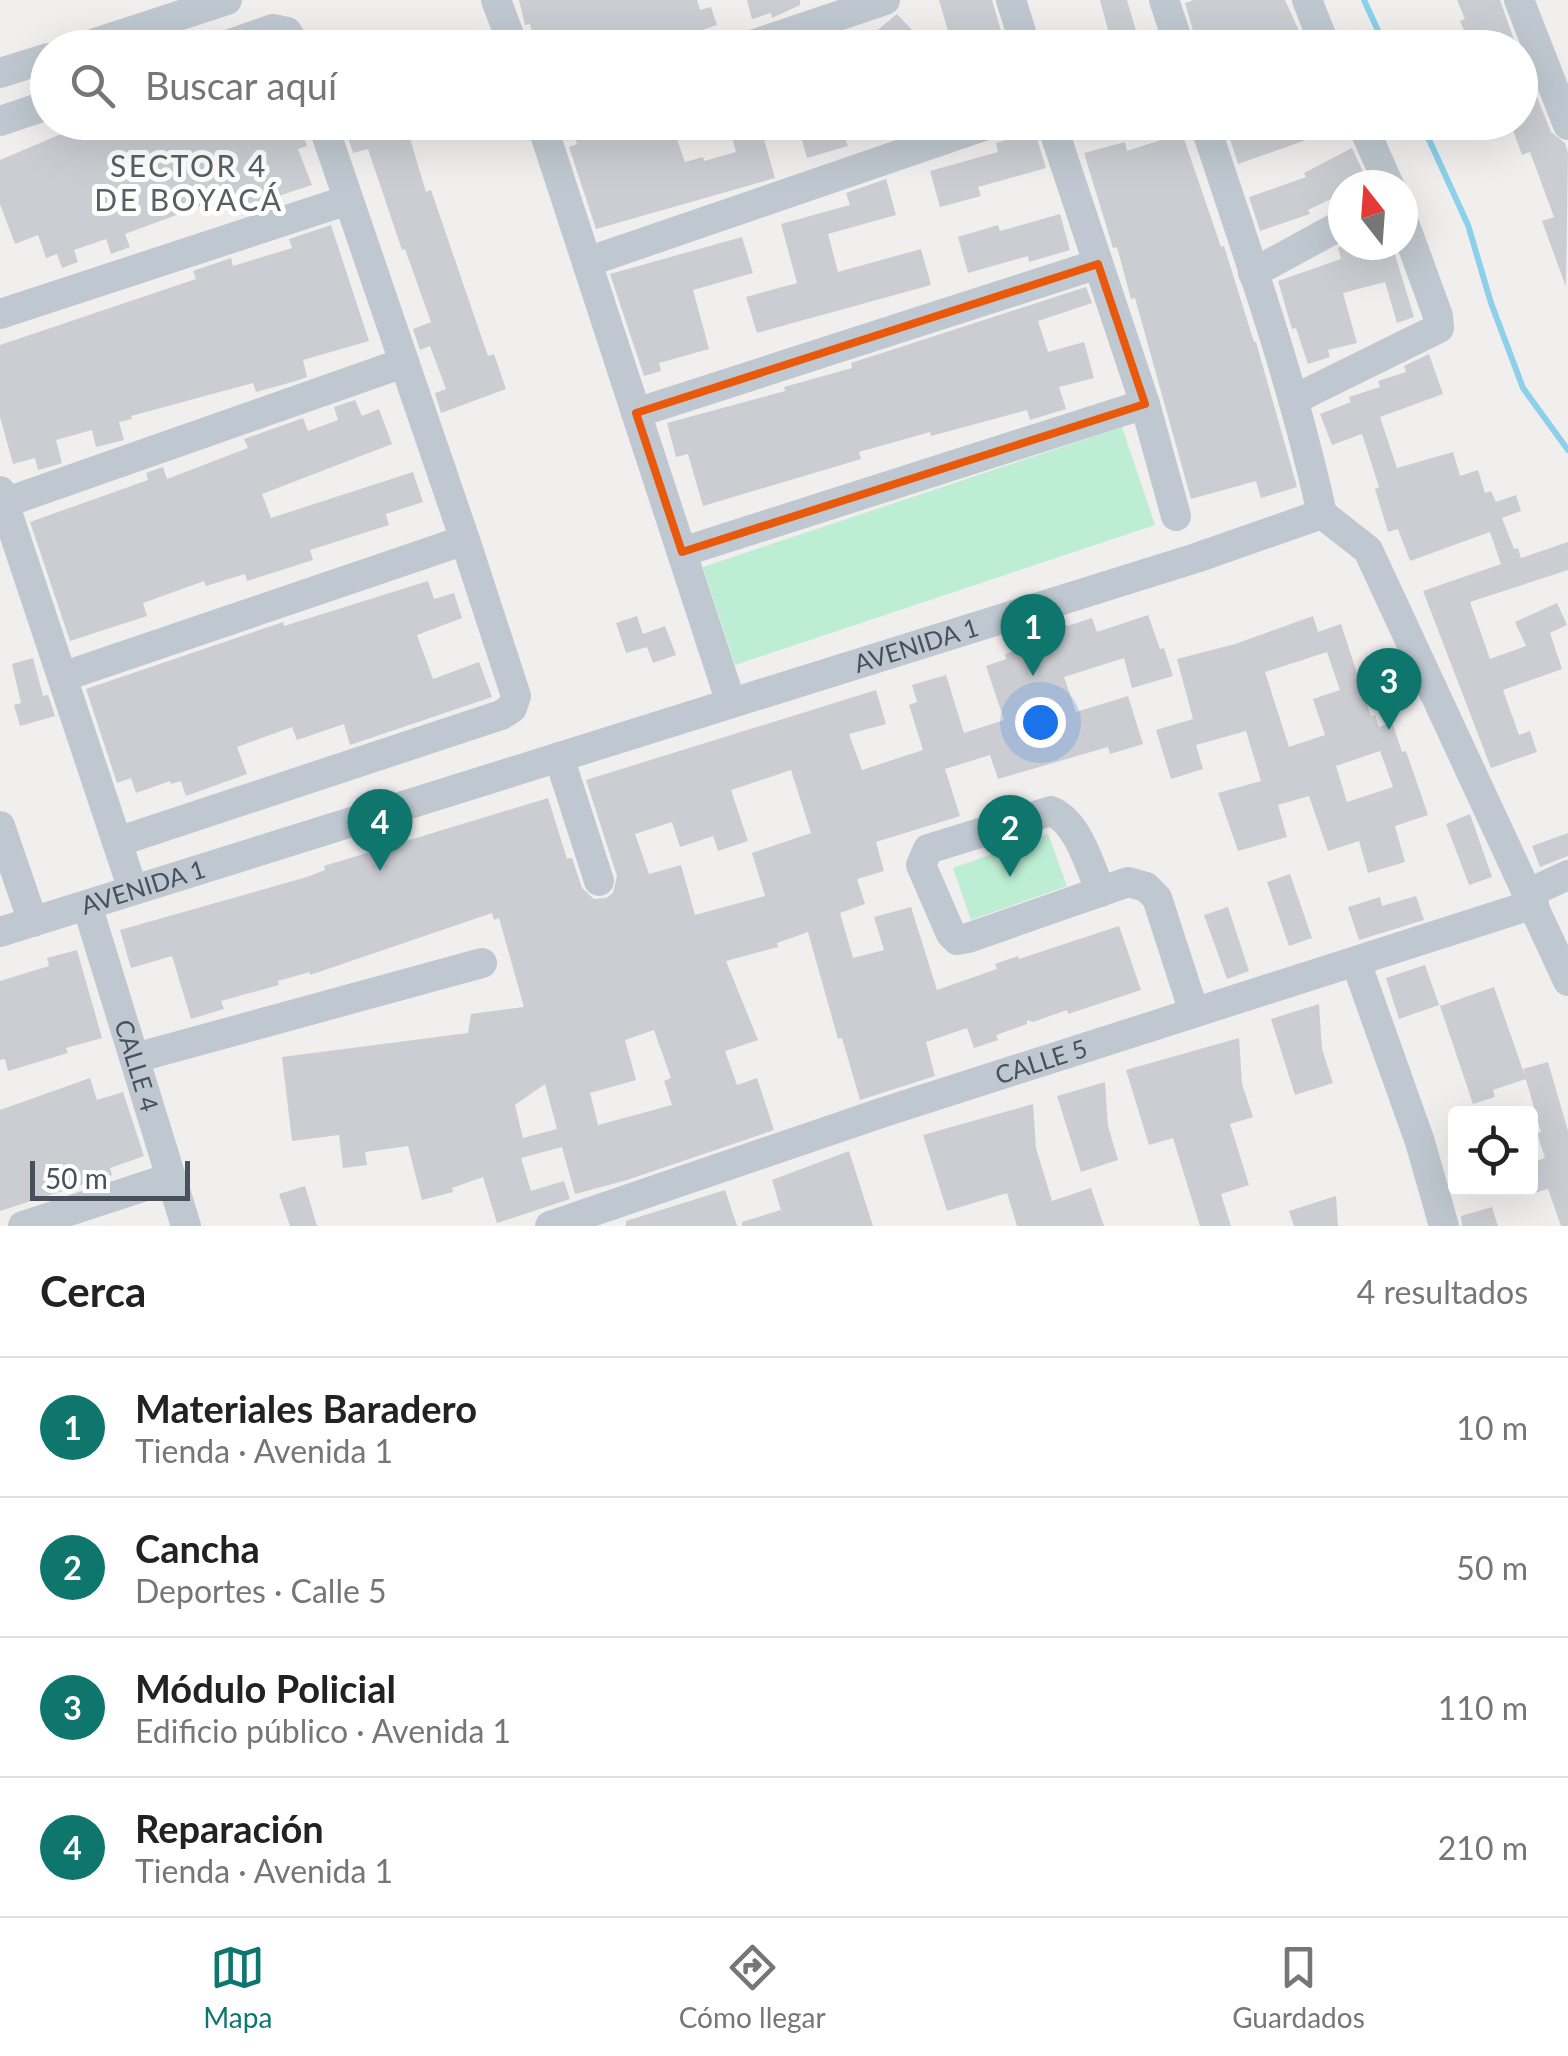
<!DOCTYPE html>
<html lang="es">
<meta charset="utf-8">
<style>
:root{--surface:#fff;--page:#f6f6f6;--text:#222;--muted:#767676;--line:#e0e0e0;--accent:#0f766e}
body{margin:0;font-family:Lato,sans-serif;background:var(--page);color:var(--text)}
.controls{position:absolute;right:30px;bottom:30px;display:grid;overflow:hidden;border-radius:10px;box-shadow:0 10px 40px #0002}
.controls button{width:90px;height:90px;display:grid;place-items:center;padding:0;border:0;border-bottom:2px solid var(--line);background:var(--surface);color:var(--text);font:50px sans-serif}
.compass{position:absolute;left:1328px;top:170px;width:90px;height:90px;border-radius:50%;background:var(--surface);box-shadow:0 10px 40px #0002;rotate:343deg}
.scale{position:absolute;left:30px;bottom:25px;width:160px;box-sizing:border-box;padding-left:10px;border:5px solid #47505b;border-top:0;font-size:28px;line-height:35px;white-space:nowrap;color:#47505b;-webkit-text-stroke:8px #fff;paint-order:stroke}
.you{position:absolute;left:1040px;top:722px;width:35px;height:35px;margin:-25px;border:8px solid #fff;border-radius:50%;background:#1a73e8;box-shadow:0 0 0 15px #1a73e833}
.badge{display:grid;place-items:center;width:65px;height:65px;border-radius:50%;background:var(--accent);color:#fff;font-size:32px;font-weight:700}
.pin{position:absolute;translate:-50% -82px;filter:drop-shadow(0 2px 5px #0008)}
.pin::after{content:'';position:absolute;top:52px;width:35px;height:30px;background:inherit;clip-path:polygon(0 0,100% 0,50% 100%)}
.list{margin:0;padding:0;list-style:none}
h2{display:flex;justify-content:space-between;align-items:center;height:130px;margin:0;padding:0 40px;font-size:42px}
h2 small{font-size:32px;font-weight:400;color:var(--muted)}
.list li{display:grid;grid-template-columns:65px 1fr auto;gap:30px;align-items:center;box-sizing:border-box;height:140px;padding:0 40px;border-top:2px solid var(--line)}
.list b{display:block;font-size:38px;white-space:nowrap}
.list p{margin:0;font-size:32px;white-space:nowrap;color:var(--muted)}
.list em{font-size:32px;font-style:normal;color:var(--muted)}
.icon{flex:none;width:55px;height:55px;fill:none;stroke:currentColor;stroke-width:2;stroke-linecap:round;stroke-linejoin:round}
.map{position:relative;flex:none;width:1568px;height:1226px;overflow:hidden}
.search{position:absolute;background:var(--surface);box-shadow:0 10px 40px #0002;left:30px;right:30px;top:30px;height:110px;display:flex;align-items:center;gap:25px;box-sizing:border-box;padding:0 35px;border-radius:55px;color:var(--muted);font-size:38px}
.sheet{height:690px;background:var(--surface)}
nav{display:flex;justify-content:space-around;align-items:center;box-sizing:border-box;height:140px;border-top:2px solid var(--line);background:var(--surface);font-size:28px;color:var(--muted)}
nav a{display:grid;justify-items:center;gap:5px}
nav .on{color:var(--accent)}
.map>svg:first-child{display:block}
.green{fill:#bdedd3}
.lines{fill:none;stroke-linecap:round;stroke-linejoin:round}
.stream{stroke:#8cd0e9;stroke-width:6}
.building{fill:#cbcdd3;fill-rule:evenodd}
.minor{stroke:#bfc8d0;stroke-width:30}
.marked{fill:none;stroke:#e8590c;stroke-width:8;stroke-linejoin:round}
.labels{text-anchor:middle;stroke-width:10;stroke-linejoin:round;paint-order:stroke}
.street-label{font-size:25px;fill:#47505b;stroke:#fff}
.quarter-label{font-size:30px;letter-spacing:2.5px;fill:#5b5e63;stroke:#fff}
</style>
<div class="map">
<svg width="1568" height="1226" viewBox="0 0 1568 1226">
<rect width="100%" height="100%" fill="#f1eeee"/>
<path class="green" d="M1122,427L1155,525L735,665L703,567Z
M1048,834L1067,886L971,920L953,868Z"/>
<g class="lines">
<path class="stream" d="M1364,0L1386,48
M1421,122L1468,225L1491,303L1523,388L1568,450"/>
</g>
<path class="building" d="M519,0H697L700,10L711,7L717,25L650,48H537L530,24L525,25Z
M747,0H800V5L772,18L771,13L752,19Z
M939,0H992L1006,48H953Z
M1100,0H1127L1141,48H1113Z
M1194,0H1285L1304,42L1293,48H1198L1185,3Z
M1457,0H1500L1517,48H1478L1476,42L1470,44L1460,21L1465,19Z
M897,14L929,48H878L874,33Z
M1537,97L1551,132L1565,143L1568,153L1566,287L1542,221L1554,217L1530,152L1522,155L1510,122H1520V103Z
M80,122H298L307,146L298,149L312,185L239,209L233,194L125,234L130,247L111,254L106,239L74,250L78,262L62,268L57,254L46,258L38,235L15,244L0,204V160L80,126Z
M343,122H405L426,192L431,190L488,356L494,354L506,389L441,413L435,393L446,389L430,346L420,350L413,329L431,322L405,249L402,250L368,149L353,153Z
M580,122H671L685,162L703,157L704,161L736,152L728,122H759L775,178L596,229L569,147L577,144L571,126Z
M797,122H881L882,128L845,138L848,146L807,158Z
M1258,122H1343V127L1238,164L1228,133Z
M1035,132L1046,168L978,187L981,196L940,207L930,171L998,152L996,143Z
M1182,133L1221,247L1224,246L1254,342H1256L1297,487L1261,498L1256,481L1191,499L1135,298L1131,299L1117,247L1113,248L1084,153L1125,142L1127,151Z
M1352,148L1366,178L1352,185H1343V189L1336,193L1337,196L1308,210L1310,214L1260,231L1249,197L1306,177L1304,173Z
M886,179L896,215L828,234L838,272L921,249L931,285L757,333L746,297L797,283L781,224L850,205L846,193Z
M1060,214L1070,250L1029,262L1028,256L968,273L958,237L998,225L1000,231Z
M331,225L369,341L303,360L307,377L296,381L256,392L253,383L131,416L132,419L119,422L124,440L96,447L92,430L56,440L62,463L53,466L38,470L35,458L13,464L0,417V345L196,279L193,271L231,258L233,266L292,248L289,239Z
M742,237L753,273L693,290L709,349L659,363L661,371L644,376L610,274Z
M1344,245H1392L1414,317L1397,323L1385,282L1343,293L1357,343L1328,350L1330,357L1308,364L1296,328L1292,329L1278,281L1341,259L1338,248Z
M1086,287L1092,303L1038,321L1048,352L1084,342L1094,378L1059,387L1066,409L1030,420L1027,410L931,436L930,432L859,452L861,459L703,506L688,454L676,457L667,423L785,391L784,387L852,368L851,363Z
M1429,354L1443,394L1380,417L1397,468L1453,452L1460,476L1478,470L1485,493L1491,491L1496,502L1516,495L1521,511L1502,518L1514,549L1518,548L1521,558L1568,542V570L1470,602L1490,659L1526,646L1515,622L1557,603L1567,625L1550,633L1562,669L1503,690L1519,735L1530,731L1537,752L1491,768L1423,591L1501,564L1490,532L1410,561L1398,529L1388,532L1375,489L1379,487L1362,434L1332,445L1320,414L1351,402L1349,397L1380,387L1378,381L1406,372L1404,366Z
M355,400L362,416L379,409L392,444L262,494L271,518L413,472L423,502L386,514L389,525L310,550L313,560L247,581L245,574L206,586L204,581L143,603L147,616L70,641L30,522L148,480L146,473L163,467L167,479L248,448L244,439L303,418L308,431L338,420L334,407Z
M428,581L434,599L454,593L462,618L417,635L433,679L479,662L492,697L350,745L344,724L297,740L292,727L237,747L247,774L186,796L181,781L171,784L170,781L136,793L131,778L117,783L86,689L283,622L284,626Z
M1148,615L1160,649L1164,648L1173,676L1132,688L1124,658L1064,677L1076,712L1128,696L1143,744L1110,754L1108,747L998,779L990,755L945,769L960,816L876,842L884,871L857,879L865,904L840,913L853,958L884,950L874,917L911,907L937,990L997,969L995,964L1018,956L1019,959L1119,926L1141,990L1068,1014L1067,1010L1033,1022L1027,1020V1024L996,1035L998,1040L974,1048L967,1028L926,1042L935,1076L860,1100L842,1038L838,1039L808,932L777,943L778,947L726,961L758,1040L725,1051L737,1085L757,1078L774,1130L627,1180L575,1194L562,1147L521,1158L531,1191L564,1181L570,1199L497,1223L483,1177L452,1188L453,1192L422,1200L408,1146L365,1152L367,1165L343,1168L339,1135L292,1141L282,1057L468,1033L471,1014L524,1007L499,918L494,920L492,913L310,975V972L278,981L279,985L221,1001L224,1009L191,1019L172,956L131,968L120,930L307,877L325,870L324,866L548,798L567,859L572,858L582,888L594,899L606,898L613,893L617,876L586,780L876,690L886,724L849,734L862,770L923,750L909,705L917,702L912,685L946,675L964,733L1004,720L986,666L1006,659L1005,654L1057,637L1055,630L1092,618L1097,632ZM791,770L811,833L752,853L765,896L695,915L681,865L649,874L635,834L672,822L680,847L713,836L718,851L748,841L731,790ZM654,1030L671,1078L664,1081L672,1105L598,1125L590,1093L636,1080L625,1040ZM545,1084L557,1129L523,1138L515,1105Z
M637,616L643,634L665,626L676,655L653,663L647,647L626,653L616,623Z
M1313,616L1318,632L1341,624L1371,716L1375,715L1379,727L1392,722L1402,752L1406,751L1428,815L1395,826L1405,862L1368,873L1359,841L1328,851L1309,796L1278,805L1287,837L1238,851L1218,793L1261,781L1246,731L1196,745L1203,769L1171,779L1156,730L1193,719L1177,659L1235,644ZM1327,652L1340,690L1313,699L1325,735L1289,747L1265,672ZM1380,751L1393,787L1347,802L1336,766Z
M33,658L43,696L48,695L55,716L20,726L14,705L21,703L12,664Z
M1470,814L1492,877L1469,885L1446,824Z
M1568,833V856L1540,867L1532,846Z
M1290,874L1312,938L1289,946L1267,882Z
M1416,896L1424,920L1359,940L1348,907L1380,897L1382,906Z
M1228,907L1249,971L1227,979L1204,915Z
M77,950L102,1038L66,1048L68,1053L8,1071L5,1059L0,1060V981L49,966L47,958Z
M1425,965L1439,1005L1399,1019L1386,978Z
M1494,987L1526,1079L1493,1090L1495,1097L1473,1104L1440,1006Z
M1319,1004L1322,1049L1333,1083L1295,1095L1271,1019Z
M1239,1038L1242,1084L1253,1117L1230,1124L1249,1185L1221,1194L1231,1226H1200L1173,1138L1149,1145L1126,1070Z
M1548,1062L1568,1131V1226H1561L1548,1189L1530,1194V1163L1545,1158L1537,1133L1541,1132L1523,1069Z
M90,1078L97,1100L123,1092L144,1156L110,1168L112,1175L0,1211V1110Z
M1105,1082L1108,1126L1118,1160L1081,1172L1057,1096Z
M1033,1104L1036,1148L1052,1201L1091,1188L1104,1226H1017L1007,1193L947,1211L923,1135Z
M849,1151L873,1226H742V1222L781,1210L772,1180Z
M305,1186L317,1226H290L279,1194Z
M725,1190L737,1226H626V1221Z
M1336,1196L1338,1226H1294L1289,1211Z
M1492,1207L1498,1226H1462L1461,1216Z"/>
<g class="lines">
<g class="minor">
<path d="M496,0L514,48"/>
<path d="M1011,0L1026,48"/>
<path d="M1164,0L1180,48"/>
<path d="M1307,0L1326,48"/>
<path d="M1519,0L1568,125"/>
<path d="M80,48L227,0"/>
<path d="M219,48L273,29L287,32L297,48"/>
<path d="M743,48L885,0"/>
<path d="M0,73L48,58"/>
<path d="M0,121L48,105"/>
<path d="M541,122L731,703"/>
<path d="M1051,122L1145,404L1176,516"/>
<path d="M1204,122C1247,252 1293,381 1322,514"/>
<path d="M1361,122L1389,185"/>
<path d="M587,262L995,122"/>
<path d="M1253,273L1343,224"/>
<path d="M0,314L348,200"/>
<path d="M1295,399L1439,328L1438,316L1403,220"/>
<path d="M636,413L1098,264"/>
<path d="M0,491L133,890"/>
<path d="M4,503L403,363"/>
<path d="M682,552L1145,404"/>
<path d="M62,677L465,540"/>
<path d="M559,757L599,881"/>
<path d="M0,826L33,922"/>
<path d="M117,842L501,715L512,708L516,696L465,540L322,122"/>
<path d="M1101,892C1089,865 1079,823 1051,811L928,849L921,865L951,934L957,940L968,938L1128,882L1146,887L1157,898L1194,1012"/>
<path d="M1529,893L1568,875"/>
<path id="s1" d="M87,905L186,1226"/>
<path id="s2" d="M0,932L1196,558L1322,514L1368,550L1568,981"/>
<path d="M1356,962L1420,1142L1444,1226"/>
<path d="M135,1058L482,963"/>
<path d="M23,1226L170,1178"/>
<path id="s3" d="M550,1226L884,1112L1534,904"/>
</g>
</g>
<path class="marked" d="M1098,264L1145,404L682,552L636,413Z"/>
<g class="labels">
<g class="street-label">
<text dy="9" stroke="none"><textPath href="#s2" startOffset="960">AVENIDA 1</textPath></text>
<text dy="9" stroke="none"><textPath href="#s2" startOffset="150">AVENIDA 1</textPath></text>
<text dy="9" stroke="none"><textPath href="#s3" startOffset="518">CALLE 5</textPath></text>
<text dy="9" stroke="none"><textPath href="#s1" startOffset="168">CALLE 4</textPath></text>
</g>
<g class="quarter-label">
<text x="189" y="177">SECTOR 4<tspan x="189" dy="34">DE BOYACÁ</tspan></text>
</g>
</g>
</svg>
<div class="controls">
<button><svg class="icon" aria-label="locate" viewBox="0 0 24 24"><circle cx="12" cy="12" r="6"/><path d="M12 2v4M12 18v4M2 12h4M18 12h4"/></svg></button>
</div>
<svg class="compass" viewBox="-18 -18 36 36"><path d="M0-13l5 13h-10z" fill="#e53935"/><path d="M0 13l5-13h-10z" fill="#767676"/></svg>
<div class="scale">50 m</div>
<div class="you"></div>
<div class="pin badge" style="left:1033px;top:676px">1</div>
<div class="pin badge" style="left:1010px;top:877px">2</div>
<div class="pin badge" style="left:1389px;top:730px">3</div>
<div class="pin badge" style="left:380px;top:871px">4</div>
<div class="search"><svg class="icon" aria-label="search" viewBox="0 0 24 24"><circle cx="10" cy="10" r="6"/><path d="M15 15l6 6"/></svg>Buscar aquí</div>
</div>
<section class="sheet">
<h2>Cerca<small>4 resultados</small></h2>
<ul class="list">
<li><span class="badge">1</span><div><b>Materiales Baradero</b><p>Tienda · Avenida 1</p></div><em>10 m</em></li>
<li><span class="badge">2</span><div><b>Cancha</b><p>Deportes · Calle 5</p></div><em>50 m</em></li>
<li><span class="badge">3</span><div><b>Módulo Policial</b><p>Edificio público · Avenida 1</p></div><em>110 m</em></li>
<li><span class="badge">4</span><div><b>Reparación</b><p>Tienda · Avenida 1</p></div><em>210 m</em></li>
</ul>
</section>
<nav>
<a class="on"><svg class="icon" aria-label="map" viewBox="0 0 24 24"><path d="M3 6l6-2 6 2 6-2v14l-6 2-6-2-6 2zM9 4v14M15 6v14"/></svg>Mapa</a>
<a><svg class="icon" aria-label="directions" viewBox="0 0 24 24"><path d="M12 3l9 9-9 9-9-9zM9 14v-3h6M13 9l2 2-2 2"/></svg>Cómo llegar</a>
<a><svg class="icon" aria-label="saved" viewBox="0 0 24 24"><path d="M7 4h10v16l-5-4-5 4z"/></svg>Guardados</a>
</nav>
